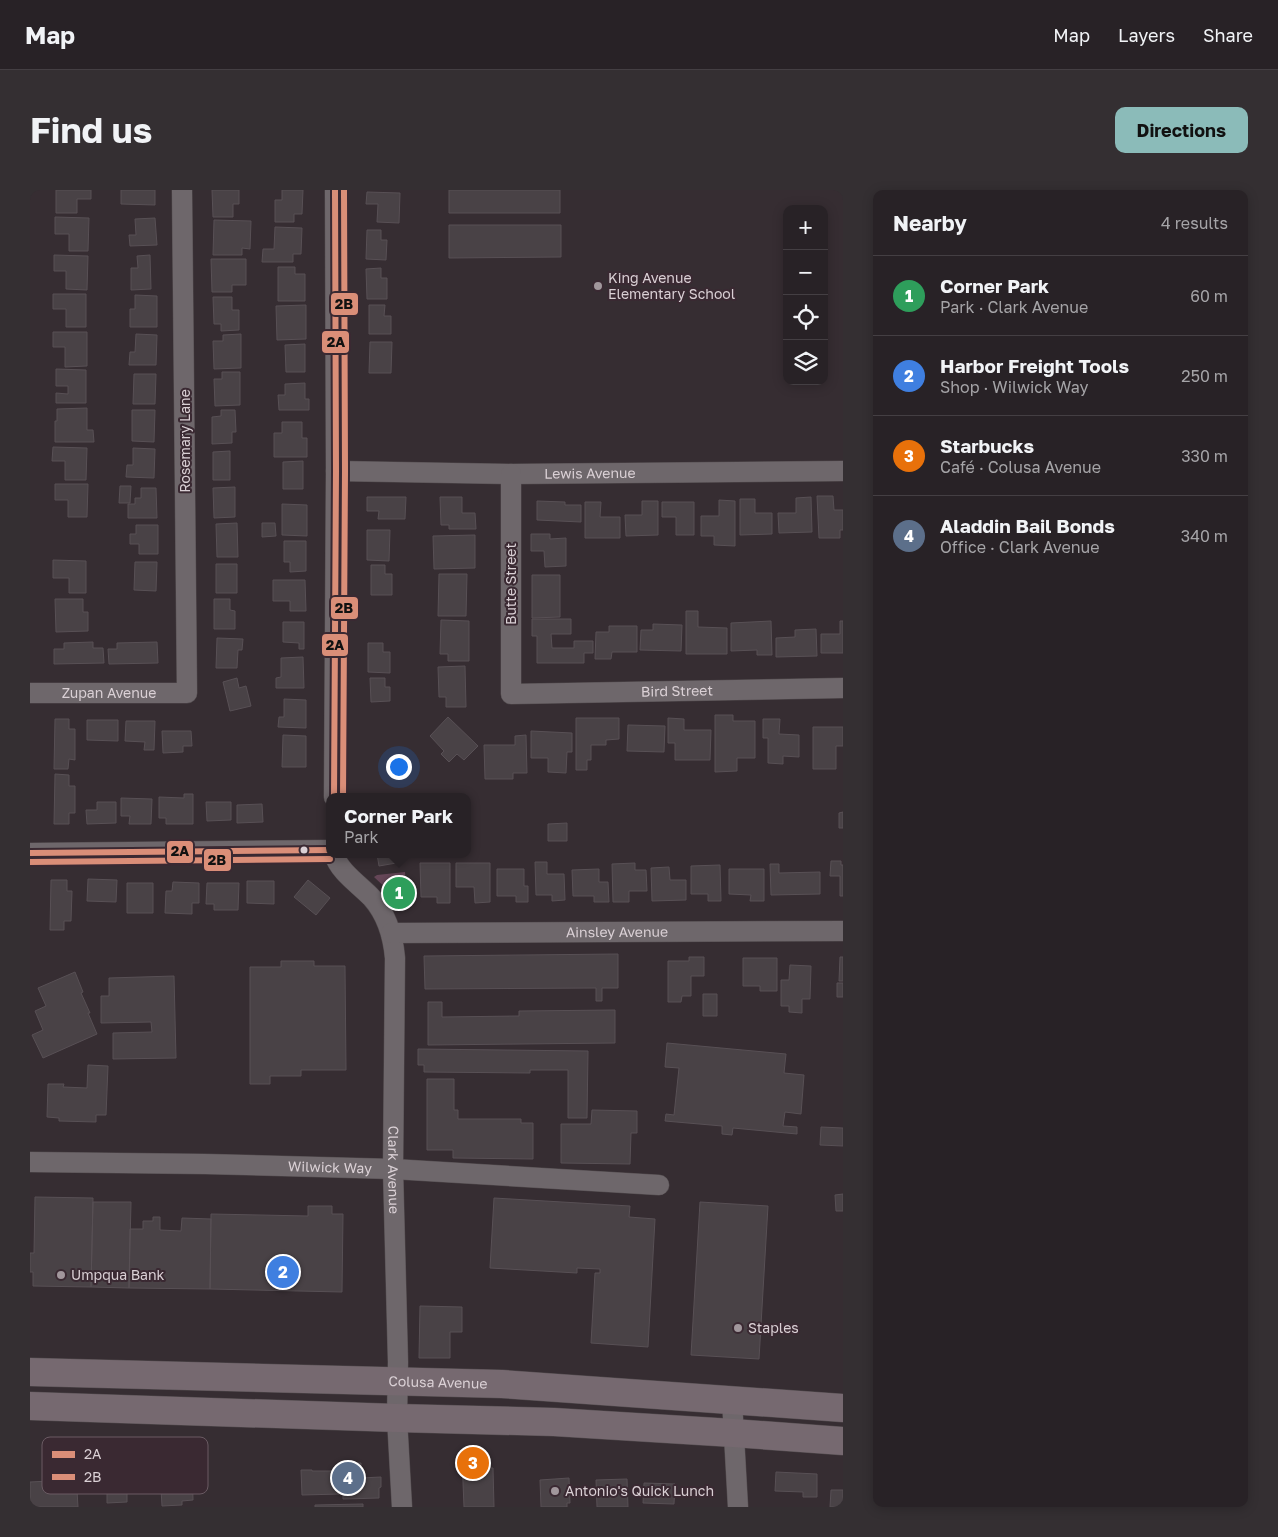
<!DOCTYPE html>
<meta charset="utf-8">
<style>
:root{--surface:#282226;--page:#342f32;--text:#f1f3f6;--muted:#a5a4a7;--line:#443f43;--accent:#8bbbb9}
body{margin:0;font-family:"Golos Text",sans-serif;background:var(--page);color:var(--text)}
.controls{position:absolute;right:15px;top:15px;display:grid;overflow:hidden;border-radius:10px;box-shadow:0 2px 12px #0003}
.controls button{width:45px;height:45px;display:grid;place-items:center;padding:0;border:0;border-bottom:1px solid var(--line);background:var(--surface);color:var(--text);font:25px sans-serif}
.you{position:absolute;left:368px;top:576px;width:18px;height:18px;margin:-12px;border:4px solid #fff;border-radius:50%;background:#1a73e8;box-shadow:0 0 0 8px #1a73e833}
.badge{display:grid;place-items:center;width:32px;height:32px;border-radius:50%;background:var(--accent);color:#fff;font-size:16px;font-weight:700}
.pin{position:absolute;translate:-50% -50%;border:2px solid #fff;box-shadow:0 1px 5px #0006}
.popup{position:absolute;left:296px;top:603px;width:145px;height:65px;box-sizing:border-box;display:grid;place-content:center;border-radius:10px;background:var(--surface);filter:drop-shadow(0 1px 4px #0005);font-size:16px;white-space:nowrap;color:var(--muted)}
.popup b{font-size:19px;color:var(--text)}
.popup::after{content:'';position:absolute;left:50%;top:100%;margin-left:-10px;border:10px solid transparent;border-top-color:var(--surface)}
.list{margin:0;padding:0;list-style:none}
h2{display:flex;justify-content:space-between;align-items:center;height:65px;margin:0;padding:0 20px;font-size:21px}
h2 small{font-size:16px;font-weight:400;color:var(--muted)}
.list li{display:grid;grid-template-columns:32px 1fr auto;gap:15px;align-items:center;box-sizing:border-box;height:80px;padding:0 20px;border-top:1px solid var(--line)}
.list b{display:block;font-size:19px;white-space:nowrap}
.list p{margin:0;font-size:16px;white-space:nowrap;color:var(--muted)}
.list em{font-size:16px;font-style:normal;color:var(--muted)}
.icon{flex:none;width:28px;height:28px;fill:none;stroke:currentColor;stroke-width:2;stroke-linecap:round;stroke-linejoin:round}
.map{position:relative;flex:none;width:813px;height:1317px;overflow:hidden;border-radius:10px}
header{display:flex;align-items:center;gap:30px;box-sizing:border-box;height:70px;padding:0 25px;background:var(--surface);border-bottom:1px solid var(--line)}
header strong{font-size:24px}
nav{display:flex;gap:28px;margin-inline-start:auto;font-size:18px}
.intro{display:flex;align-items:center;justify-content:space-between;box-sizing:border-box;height:120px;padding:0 30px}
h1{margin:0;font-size:35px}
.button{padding:12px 22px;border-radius:10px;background:var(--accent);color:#111;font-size:18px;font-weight:700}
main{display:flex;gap:30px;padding:0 30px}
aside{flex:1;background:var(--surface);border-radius:10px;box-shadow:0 2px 12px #0003}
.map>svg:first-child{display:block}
.green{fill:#654657}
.building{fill:#494246;stroke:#585055}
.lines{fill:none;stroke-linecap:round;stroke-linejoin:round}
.minor-casing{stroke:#524b4e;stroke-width:21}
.highway-casing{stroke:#524b4e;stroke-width:29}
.minor{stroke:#6e676b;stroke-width:20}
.highway{stroke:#766970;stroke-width:28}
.bus-1-casing{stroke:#3a2932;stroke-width:10}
.bus-2-casing{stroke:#3a2932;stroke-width:10}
.bus-1{stroke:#da8e78;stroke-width:6}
.bus-2{stroke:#da8e78;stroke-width:6}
.poi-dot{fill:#a1979c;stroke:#3a2932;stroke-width:2}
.bus-dot{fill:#dad0d5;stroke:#3a2932;stroke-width:2}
.labels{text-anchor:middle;stroke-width:4;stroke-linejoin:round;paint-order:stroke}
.poi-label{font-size:14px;fill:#dad0d5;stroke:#3a2932;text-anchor:start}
.street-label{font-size:14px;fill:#dad0d5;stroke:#3a2932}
.key{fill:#3a2932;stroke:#6a5b63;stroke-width:1}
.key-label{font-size:14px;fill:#dad0d5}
.line-badge{stroke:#3a2932;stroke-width:2}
.pale-badge-label{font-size:14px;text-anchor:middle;font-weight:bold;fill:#111}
</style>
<header>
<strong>Map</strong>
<nav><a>Map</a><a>Layers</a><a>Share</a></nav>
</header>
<div class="intro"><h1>Find us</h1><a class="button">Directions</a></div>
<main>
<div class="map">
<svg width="813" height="1317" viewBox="0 0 813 1317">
<rect width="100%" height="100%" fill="#362d32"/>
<path class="green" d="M375,682L378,719L344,687L347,685Z"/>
<path class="building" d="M26,0H61V9H47V23H26Z
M91,0H125V15L91,14Z
M182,0H209V14H203V27H183Z
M252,0H273L272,24H264V32H245V10H252Z
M419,0H530V23H419Z
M337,2L370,3L369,33L347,32L348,14H336Z
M25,27L59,28L58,61H39V44H25Z
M125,28L127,55L100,56L99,45H106L105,29Z
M184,30L221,31L220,59L212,58V65H183Z
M419,35H531V67L419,68Z
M245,37L272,38L271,64H263V72H232L233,59H244Z
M337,40H351V50H357L356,70L336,69Z
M24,65L58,66L57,100L36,99V81H24Z
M120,65L121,99L101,100V78H108L107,66Z
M181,69H216V95H202V102H182Z
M248,77H265V84H275V111H248Z
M351,78V88H357V109H337L336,79Z
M23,104H56V137H36V119H23Z
M105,105L127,106V137H100V119H105Z
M183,107H202V120H209V140L191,141V134H184Z
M276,115V149L247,150L246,116Z
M339,115H355L354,126H361V144H339Z
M23,142H57V176L35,177V157H23Z
M106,144L127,145L126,175H99L100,162H105Z
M211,144V178L184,179L183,151H193V145Z
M340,152H362L361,183H339Z
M275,154V182H256L255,155Z
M26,179L56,180V213H26V203L38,204V196H26Z
M192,182H210V215L185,216L184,189H192Z
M104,184H126L125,214H103Z
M275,193V209H279V220H249L248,205H255V194Z
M57,218V240H63L64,252H25V231H27V219Z
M102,220H125L124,252L102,251Z
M191,220H205L206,242H202V253L182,254V227L191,226Z
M252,232H272V248H277V267H244V243H252Z
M23,257L57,258L56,290H35V271H22Z
M103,258L125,259L124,288L96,287L97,275H103Z
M200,261V290H183V262Z
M273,271V299H253V272Z
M25,294H58L57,327H38V310H25Z
M90,296H101L100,313H89Z
M205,297V327L184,328L183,298Z
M111,298H126L127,328H98V314H105V308H111Z
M787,306H803L804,320H813V340H810V348H789Z
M337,307H376L375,329H348L349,321H337Z
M410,307H432V323H445L446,339H419V335H411Z
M781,307L782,342L749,343L748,323H766V308Z
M710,309H725V323H742V344L710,345Z
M689,310L705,311V356L684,355V346H671V326H689Z
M507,311L535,312V315H551V332L507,330Z
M612,311H628V345L596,346L595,325H612Z
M555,312H571L570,327H590V348H555Z
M632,312H664V345H646V327H632Z
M252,314L277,315V346L252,345Z
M207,333L208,367H187L186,334Z
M232,333H245L246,346L232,347Z
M106,335H128V364H109V354H100V344H106Z
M337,340H360L359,371L337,370Z
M501,344H520V349L536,348V376L515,377L514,361H501Z
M445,345V378L404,379L403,346Z
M254,351H276V381L260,382V372H254Z
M23,370L56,371V403H39V388H23Z
M105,372H127L126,401L104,400Z
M186,374H207V403H186Z
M341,375H355V384H362V405H341Z
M409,384H437L436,426H408Z
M502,385H530V427L502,428Z
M243,390H275L276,421H260V411H243Z
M25,409H53V422H58V441L26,442Z
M184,409H200V420L205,421V439H184Z
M656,421H668V437L697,438V464H656Z
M502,429H541V444H521L522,458H544V451H563V463H554V473H507V446H502Z
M411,430L439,431V471H418V464H410Z
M741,431L742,465H727V460L701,461V433Z
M810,431H813V463H791V444H810Z
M253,432H274V459H269V453L253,452Z
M623,434L652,435L651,461L610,460L611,440H623Z
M579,436H607V462H582L581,469H565L566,442H579Z
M786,439L787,466L746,467V448L765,447V440Z
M187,448L213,449L212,460H208L207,478H186Z
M63,452V458H73L74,473L24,474V459H34V453Z
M127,452L128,473L79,474L78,459H87V453Z
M338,453H353V462H360V483L338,482Z
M273,467L274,498H246V488L251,487V468Z
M435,476L436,517H416V507H409L408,477Z
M207,488L209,498L216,496L221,516L200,521L193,492Z
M340,488H355V497H360V511L341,512Z
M254,509L276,510V538L248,537L249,527H254Z
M685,525H703V531H725V568H707V581L685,582Z
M418,527L448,556L434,570L427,564L419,572L411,564L414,561L400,546Z
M546,528H589V549L576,550V555H561V570H557V580H546Z
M638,528L654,529V540H681L680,570H645V553H638Z
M25,529H39V539H45V570L39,569L38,579H24Z
M733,529H750L749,544L769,545V567L753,566V574L738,573V548H733Z
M57,530H88V551L57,550Z
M96,531H125L124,560H114L115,552L95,551Z
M598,535L635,536L634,562L597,561Z
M783,537H813V556H806V579H783Z
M132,541H161L162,556H153V562L133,563Z
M501,541L542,543V562H537L536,583L518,582V568H501Z
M253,545L276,546V577H252Z
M496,545L497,583H483V589H455L454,555H485V546Z
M25,584L39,585V596H45V623H39V634H24Z
M154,604H163V634H136V628H129V607L154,608Z
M91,608L122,609L121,634H99L100,626H91Z
M67,612H86V633L57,634L56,620H67Z
M176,612H201V630L177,631Z
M232,614L233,632L207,633V615Z
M813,622V638H809V623Z
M537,633V651H518V634Z
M347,664H371L372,672L349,676Z
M801,671H811V675H813V706H810V686H800Z
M505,672H517V684H534L535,710L522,711V705H506Z
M390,673H420V713H407V707H391Z
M426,673H460V712L445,713L444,697H426Z
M605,673V680H616L617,701H599V712H583L582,674Z
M740,674H749V683L790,682V704L741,705Z
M690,675L691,711H678V704H661V676Z
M639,677L640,690H656V710L622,711L621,678Z
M467,679H494V696H498V712H486V706H467Z
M569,679V692H578L579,712H564V706H543L542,680Z
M699,679H734V711H720L721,705L699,704Z
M58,689L87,690L86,712L57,711Z
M21,690H37V701H42L41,731H34V740H20Z
M278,690L300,708L286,725L264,707Z
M217,691H244V714L217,713Z
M143,692L169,693V713H162V724L135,723L136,701H142Z
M97,693H123V723H97Z
M177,693H209L208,720H184V714H176Z
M588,764V798H572V811H566V798L395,799L394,766Z
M659,767H674V786H661V806H652L651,812H638V771H659Z
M810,767H813V791H809Z
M713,768H747V801H730V796H713Z
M251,771H284V776H315L316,880H271V886H240V894H220V777H251Z
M760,775L781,776L780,809H772V823L759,822V816H751V790H759Z
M45,782L53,802L51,803L60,823H58L67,844L13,868L2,845L13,840L5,821L16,816L8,798Z
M144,786L146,868L83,869V843L122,842L121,832L71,833V806H79V788Z
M807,793H813V807H807Z
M673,804H687V826H673Z
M398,812H412V827L489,826V821L585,820V853L398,855Z
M637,853L756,864L754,883L774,885L771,924L755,922L753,936L767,937V944L703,938L702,945L692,944V936L635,931L636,924L644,925L649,878L635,877Z
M388,859L558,861L557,928H538V880H500V883L394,882V875H388Z
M58,875L78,876L76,925H66V932L29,931V928L17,927L18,894H34L33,897L57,898Z
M397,889H424V920H428V929H491V933H503V969L423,968V960H397Z
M562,920L607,921V943H601L600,974L531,973V934H561Z
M791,937L813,938V956L790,955Z
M813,1004V1021H806L805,1005Z
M5,1007L63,1008L61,1097L3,1096V1082H0V1063H4Z
M464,1008L600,1016L599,1027L625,1029L618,1157L561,1153L565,1083H570V1079L547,1078V1083L460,1078Z
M63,1012H101L99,1098L61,1097Z
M670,1012L738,1016L729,1169L661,1165Z
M278,1016H302V1024H313L312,1102L180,1099L181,1024L278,1026Z
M123,1027H130V1040L151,1041L152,1028L181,1029L180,1099L99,1098L100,1039H113V1031H123Z
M390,1116L432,1117V1142H420V1168H389Z
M80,1262H92V1265H96L97,1273H100V1278H98V1291H97V1312L77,1313V1277H78V1265H80Z
M458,1267L459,1278H463L464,1317H434L432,1268Z
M45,1268L48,1317H0V1292L20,1291L19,1270Z
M162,1271L163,1310L152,1311V1315L132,1316L130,1282H138V1272Z
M317,1273H331V1288L351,1287V1297L349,1298V1308L313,1309L312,1276H317Z
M271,1280H282V1281H310L311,1304L272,1305Z
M746,1282L787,1284V1307H773V1302L745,1301Z
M539,1288L540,1313H537V1317H511L510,1290Z
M597,1289L598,1317H567L566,1290Z
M614,1293L645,1294L644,1314L613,1313Z
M801,1300H813V1317H800Z
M333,1314V1317H285V1315Z"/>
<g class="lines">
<defs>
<g id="minor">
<path id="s1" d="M306,281L481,284L813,281"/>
<path id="s2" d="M481,284V504L813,498"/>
<path id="s3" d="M0,503H157L152,0"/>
<path d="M304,607L306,281L305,0"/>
<path d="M0,663L300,660"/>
<path id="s4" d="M304,664C309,682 330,695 342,708C357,725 363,745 365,768L363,979L368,1172L367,1228L372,1317"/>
<path id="s5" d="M361,743L813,741"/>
<path id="s6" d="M0,972L175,974L363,979L629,995"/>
<path d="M702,1210L708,1317"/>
</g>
<g id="highway">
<path id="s7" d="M0,1182L472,1194L813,1218"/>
<path d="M0,1216L367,1228L524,1232L703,1243L813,1251"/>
</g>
</defs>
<use href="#minor" class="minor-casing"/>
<use href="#highway" class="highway-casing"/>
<use href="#minor" class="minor"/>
<use href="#highway" class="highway"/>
<defs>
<path id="bus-1" d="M304,607L306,281L305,0
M0,663L300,660"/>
<path id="bus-2" d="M313,607L315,281L314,0
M0,672L300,669"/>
</defs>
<use href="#bus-1" class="bus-1-casing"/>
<use href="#bus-2" class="bus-2-casing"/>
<use href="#bus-1" class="bus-1"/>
<use href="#bus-2" class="bus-2"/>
</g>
<g class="poi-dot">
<circle cx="568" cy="96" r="5"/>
<circle cx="31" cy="1085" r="5"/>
<circle cx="708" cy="1138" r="5"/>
<circle cx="525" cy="1301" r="5"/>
</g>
<circle class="bus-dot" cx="274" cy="660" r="4.5"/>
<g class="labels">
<g class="poi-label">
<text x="578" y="93">King Avenue<tspan x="578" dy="16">Elementary School</tspan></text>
<text x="41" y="1090">Umpqua Bank</text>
<text x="718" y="1143">Staples</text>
<text x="535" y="1306">Antonio's Quick Lunch</text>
</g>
<g class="street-label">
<text transform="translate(155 251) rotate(-90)" y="5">Rosemary Lane</text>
<text dy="5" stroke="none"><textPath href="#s1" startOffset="254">Lewis Avenue</textPath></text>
<text transform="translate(481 394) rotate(-90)" y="5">Butte Street</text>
<text dy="5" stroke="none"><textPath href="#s2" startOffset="386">Bird Street</textPath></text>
<text dy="5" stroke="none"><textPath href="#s3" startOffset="79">Zupan Avenue</textPath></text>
<text dy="5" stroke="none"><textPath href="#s5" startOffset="226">Ainsley Avenue</textPath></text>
<text dy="5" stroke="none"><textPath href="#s6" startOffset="300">Wilwick Way</textPath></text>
<text dy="5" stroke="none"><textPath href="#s4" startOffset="336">Clark Avenue</textPath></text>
<text dy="5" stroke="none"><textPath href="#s7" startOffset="408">Colusa Avenue</textPath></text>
</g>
</g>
<rect x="12" y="1247" width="166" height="57" rx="8" class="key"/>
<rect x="22" y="1261" width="23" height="7" fill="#da8e78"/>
<rect x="22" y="1284" width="23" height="6" fill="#da8e78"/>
<g class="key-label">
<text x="54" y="1269">2A</text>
<text x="54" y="1292">2B</text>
</g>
<g class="line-badge">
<rect x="300" y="102" width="29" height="24" rx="5" fill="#da8e78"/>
<rect x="291" y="140" width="29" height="24" rx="5" fill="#da8e78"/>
<rect x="300" y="406" width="29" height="24" rx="5" fill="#da8e78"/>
<rect x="291" y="443" width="28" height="24" rx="5" fill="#da8e78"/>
<rect x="136" y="650" width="28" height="24" rx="5" fill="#da8e78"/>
<rect x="173" y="658" width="29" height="24" rx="5" fill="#da8e78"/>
</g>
<g class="pale-badge-label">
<text x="314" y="119">2B</text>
<text x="306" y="157">2A</text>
<text x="314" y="423">2B</text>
<text x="305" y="460">2A</text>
<text x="150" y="666">2A</text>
<text x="187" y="675">2B</text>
</g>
</svg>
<div class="controls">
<button>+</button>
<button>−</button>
<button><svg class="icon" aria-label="locate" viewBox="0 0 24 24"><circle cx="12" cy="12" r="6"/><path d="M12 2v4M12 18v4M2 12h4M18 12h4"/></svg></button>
<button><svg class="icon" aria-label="layers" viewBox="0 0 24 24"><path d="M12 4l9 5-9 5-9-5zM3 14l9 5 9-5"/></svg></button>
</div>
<div class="you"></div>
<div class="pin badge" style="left:369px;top:703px;background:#2e9e5b">1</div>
<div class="popup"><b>Corner Park</b>Park</div>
<div class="pin badge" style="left:253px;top:1082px;background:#3f7fe0">2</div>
<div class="pin badge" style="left:443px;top:1273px;background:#e8710a">3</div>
<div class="pin badge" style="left:318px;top:1288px;background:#5c6f8a">4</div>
</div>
<aside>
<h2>Nearby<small>4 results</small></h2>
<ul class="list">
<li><span class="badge" style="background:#2e9e5b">1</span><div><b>Corner Park</b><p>Park · Clark Avenue</p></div><em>60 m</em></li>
<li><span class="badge" style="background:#3f7fe0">2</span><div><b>Harbor Freight Tools</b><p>Shop · Wilwick Way</p></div><em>250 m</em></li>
<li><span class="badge" style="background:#e8710a">3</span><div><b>Starbucks</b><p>Café · Colusa Avenue</p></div><em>330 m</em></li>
<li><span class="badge" style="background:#5c6f8a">4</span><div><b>Aladdin Bail Bonds</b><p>Office · Clark Avenue</p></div><em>340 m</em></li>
</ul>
</aside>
</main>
